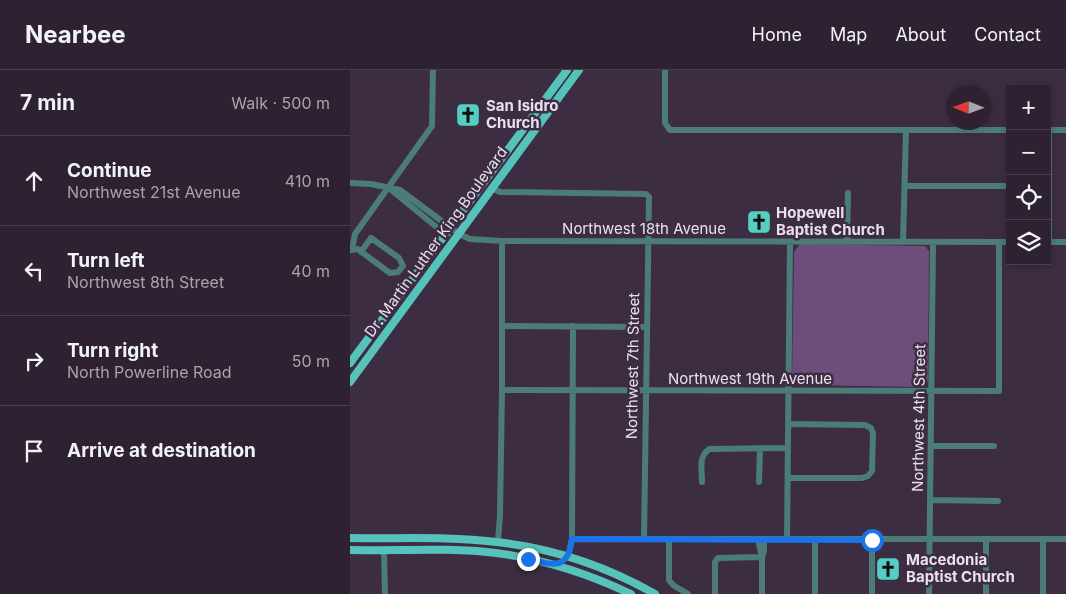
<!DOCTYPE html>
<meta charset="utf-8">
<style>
:root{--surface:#2e2232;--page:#3a2f3e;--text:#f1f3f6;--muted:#a7a4ac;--line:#493f4d}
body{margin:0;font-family:Inter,sans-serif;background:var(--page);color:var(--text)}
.controls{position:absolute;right:15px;top:15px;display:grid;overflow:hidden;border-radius:0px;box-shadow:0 2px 8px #0003}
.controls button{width:45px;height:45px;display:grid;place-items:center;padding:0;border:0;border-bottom:1px solid var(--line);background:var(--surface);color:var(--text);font:25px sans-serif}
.compass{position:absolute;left:596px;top:15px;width:45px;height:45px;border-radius:50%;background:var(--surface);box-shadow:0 2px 8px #0003;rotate:271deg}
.stop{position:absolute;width:15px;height:15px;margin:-11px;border:4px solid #1a73e8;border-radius:50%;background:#fff}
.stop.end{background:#1a73e8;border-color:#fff;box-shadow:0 1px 5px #0008}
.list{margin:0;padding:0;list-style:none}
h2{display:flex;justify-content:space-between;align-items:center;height:65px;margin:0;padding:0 20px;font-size:21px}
h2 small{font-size:16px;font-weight:400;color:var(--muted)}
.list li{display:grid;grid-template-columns:32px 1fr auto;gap:15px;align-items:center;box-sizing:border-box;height:90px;padding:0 20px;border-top:1px solid var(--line)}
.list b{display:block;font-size:19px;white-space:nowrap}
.list p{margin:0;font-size:16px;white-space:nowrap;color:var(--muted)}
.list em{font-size:16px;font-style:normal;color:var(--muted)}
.icon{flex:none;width:28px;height:28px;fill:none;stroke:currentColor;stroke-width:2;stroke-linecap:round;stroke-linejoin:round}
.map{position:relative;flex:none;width:716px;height:524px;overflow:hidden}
header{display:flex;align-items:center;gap:30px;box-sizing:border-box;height:70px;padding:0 25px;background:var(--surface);border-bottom:1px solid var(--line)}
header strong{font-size:24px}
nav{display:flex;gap:28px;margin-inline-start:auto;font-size:18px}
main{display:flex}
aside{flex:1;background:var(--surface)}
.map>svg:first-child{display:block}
.green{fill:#6e4d7a}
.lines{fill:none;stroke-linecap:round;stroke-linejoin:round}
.minor{stroke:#4c7c78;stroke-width:6}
.major{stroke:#56c3bb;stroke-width:8}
.route{stroke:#1a73e8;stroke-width:6}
.labels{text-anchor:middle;stroke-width:5;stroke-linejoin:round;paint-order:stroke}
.poi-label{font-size:15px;font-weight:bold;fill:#eae0ee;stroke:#3d2d43;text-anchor:start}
.street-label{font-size:15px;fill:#eae0ee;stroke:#3d2d43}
</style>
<header>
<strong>Nearbee</strong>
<nav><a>Home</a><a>Map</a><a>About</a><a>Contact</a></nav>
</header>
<main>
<aside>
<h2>7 min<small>Walk · 500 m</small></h2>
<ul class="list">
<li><svg class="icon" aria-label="ahead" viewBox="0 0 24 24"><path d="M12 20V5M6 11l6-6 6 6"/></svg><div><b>Continue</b><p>Northwest 21st Avenue</p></div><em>410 m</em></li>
<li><svg class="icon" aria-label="left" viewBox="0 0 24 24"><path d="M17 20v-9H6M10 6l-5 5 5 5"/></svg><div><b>Turn left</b><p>Northwest 8th Street</p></div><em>40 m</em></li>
<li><svg class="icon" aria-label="right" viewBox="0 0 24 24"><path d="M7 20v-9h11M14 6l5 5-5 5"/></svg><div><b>Turn right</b><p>North Powerline Road</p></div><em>50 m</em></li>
<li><svg class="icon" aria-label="arrive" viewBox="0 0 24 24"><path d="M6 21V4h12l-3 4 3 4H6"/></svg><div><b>Arrive at destination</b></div></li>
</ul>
</aside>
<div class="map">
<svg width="716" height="524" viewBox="0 0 716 524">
<rect width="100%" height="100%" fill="#3d2d43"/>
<path class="green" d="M450,174L575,176L579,181L578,312L572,317L447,315L442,311L444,182Z"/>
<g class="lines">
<path class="minor" d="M315,0V53L320,60H660
M697,60H716
M0,113L21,114L50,120L109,164L120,169L152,171L660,172
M555,116H660
M142,118L150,122L296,124L299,127L294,469
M40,119L95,164H98
M497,172L498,123
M553,172L556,60
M697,172H716
M699,172V60
M0,180L8,179C18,187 29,195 40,203L48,202L53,196L49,188L21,168L11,182
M2,180L5,164L82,56L83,0
M152,256L296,257
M152,320L649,321V172
M581,376H644
M438,408H512L518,406L522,401L523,363L521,358L515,355L438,354
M352,412C352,398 348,388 359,379L438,378
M409,412L410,378
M580,430L648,431
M222,469H716
M319,469V510L323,515L338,524
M408,469L412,487V524
M437,469L440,172
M465,469V524
M693,469V524
M636,470V524
M148,472L150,445L152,320V171
M34,481L35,524
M218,487L222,469L223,256
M412,487L414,481V469
M365,524V492L368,488L412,487
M522,524V470
M579,524L583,172"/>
<path class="major" d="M0,293L217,0
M0,312L229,0
M0,468C48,469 97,466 146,472C201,478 256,496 305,524
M0,480C48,481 98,477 146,483C193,489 239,504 281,524"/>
</g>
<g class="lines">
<path class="route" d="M178,489C203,495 218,501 222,469L522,470"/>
</g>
<defs>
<symbol id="church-square" viewBox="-11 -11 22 22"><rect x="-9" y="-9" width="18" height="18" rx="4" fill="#55cec4" stroke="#3d2d43"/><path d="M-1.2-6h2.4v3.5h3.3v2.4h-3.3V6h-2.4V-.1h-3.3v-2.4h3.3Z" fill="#111"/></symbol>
</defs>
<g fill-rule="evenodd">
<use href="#church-square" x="104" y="31" width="28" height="28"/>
<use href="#church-square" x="395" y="138" width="28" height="28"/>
<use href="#church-square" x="524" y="485" width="28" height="28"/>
</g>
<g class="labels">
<g class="poi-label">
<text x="136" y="41">San Isidro<tspan x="136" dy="17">Church</tspan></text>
<text x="426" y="148">Hopewell<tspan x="426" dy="17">Baptist Church</tspan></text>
<text x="556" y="495">Macedonia<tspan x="556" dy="17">Baptist Church</tspan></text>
</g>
<g class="street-label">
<text x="294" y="164">Northwest 18th Avenue</text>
<text transform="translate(86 172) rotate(-54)" y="5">Dr. Martin Luther King Boulevard</text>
<text transform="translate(283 296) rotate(-89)" y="5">Northwest 7th Street</text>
<text x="400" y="314">Northwest 19th Avenue</text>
<text transform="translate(569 348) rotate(-89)" y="5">Northwest 4th Street</text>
</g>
</g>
</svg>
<div class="controls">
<button>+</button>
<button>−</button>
<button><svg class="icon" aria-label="locate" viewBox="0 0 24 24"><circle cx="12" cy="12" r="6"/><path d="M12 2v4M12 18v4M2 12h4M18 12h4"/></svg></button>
<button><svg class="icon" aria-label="layers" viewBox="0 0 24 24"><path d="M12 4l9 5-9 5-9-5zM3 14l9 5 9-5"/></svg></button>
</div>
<svg class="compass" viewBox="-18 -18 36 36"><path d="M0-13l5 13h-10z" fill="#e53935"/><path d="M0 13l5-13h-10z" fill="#a7a4ac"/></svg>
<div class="stop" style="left:522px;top:470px"></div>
<div class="stop end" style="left:178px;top:489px"></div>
</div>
</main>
